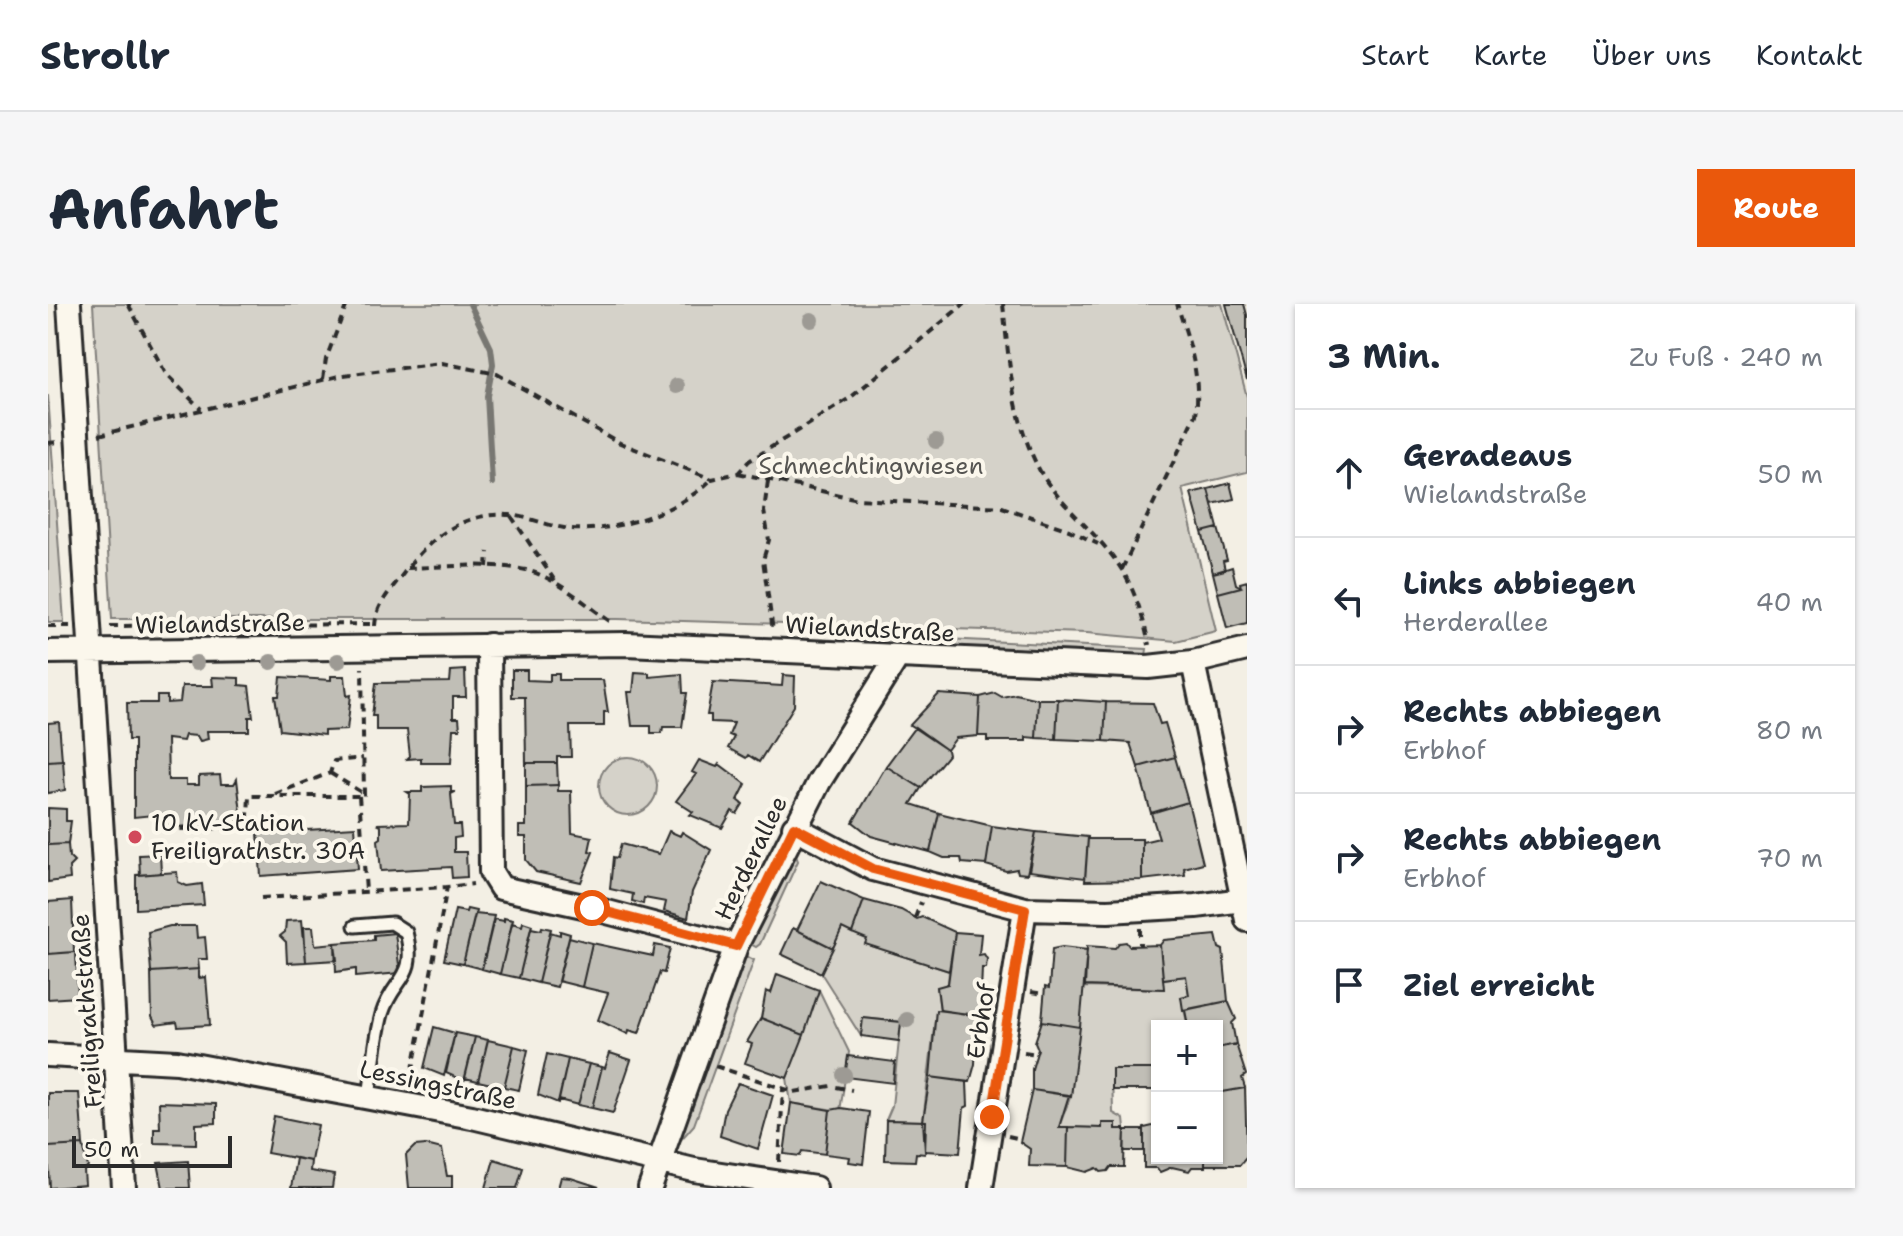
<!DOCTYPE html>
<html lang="de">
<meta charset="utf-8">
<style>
:root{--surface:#fff;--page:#f6f6f7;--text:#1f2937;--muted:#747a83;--line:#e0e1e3;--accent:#ea580c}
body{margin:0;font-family:"Shantell Sans",sans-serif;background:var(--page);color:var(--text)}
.controls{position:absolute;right:24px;bottom:24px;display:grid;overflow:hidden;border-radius:0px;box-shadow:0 2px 6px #0004}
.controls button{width:72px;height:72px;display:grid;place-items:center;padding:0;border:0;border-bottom:2px solid var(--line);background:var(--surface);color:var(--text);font:40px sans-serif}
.scale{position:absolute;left:24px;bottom:20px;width:160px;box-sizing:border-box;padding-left:8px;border:4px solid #2b2b2b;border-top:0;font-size:22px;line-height:28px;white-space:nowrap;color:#2b2b2b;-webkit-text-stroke:6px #fbf7ec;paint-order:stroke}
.stop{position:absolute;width:24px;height:24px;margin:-18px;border:6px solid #ea580c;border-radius:50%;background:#fff}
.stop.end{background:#ea580c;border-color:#fff;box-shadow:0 2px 8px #0008}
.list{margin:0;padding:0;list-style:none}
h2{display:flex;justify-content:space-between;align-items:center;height:104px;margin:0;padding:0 32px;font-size:34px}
h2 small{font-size:26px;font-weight:400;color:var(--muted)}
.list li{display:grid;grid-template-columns:52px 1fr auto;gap:24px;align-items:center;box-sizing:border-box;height:128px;padding:0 32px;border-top:2px solid var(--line)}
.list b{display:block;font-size:30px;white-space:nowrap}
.list p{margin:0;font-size:26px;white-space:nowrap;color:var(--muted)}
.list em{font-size:26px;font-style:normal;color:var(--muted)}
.icon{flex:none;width:44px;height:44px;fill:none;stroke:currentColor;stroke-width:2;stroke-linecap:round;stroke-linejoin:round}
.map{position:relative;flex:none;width:1199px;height:884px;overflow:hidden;border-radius:0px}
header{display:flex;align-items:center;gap:48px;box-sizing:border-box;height:112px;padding:0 40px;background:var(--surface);border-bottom:2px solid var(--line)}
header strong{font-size:38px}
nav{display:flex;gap:44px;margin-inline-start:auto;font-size:28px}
.intro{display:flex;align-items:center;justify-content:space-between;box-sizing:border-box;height:192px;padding:0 48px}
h1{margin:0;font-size:56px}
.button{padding:20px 36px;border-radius:0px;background:var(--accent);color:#fff;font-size:28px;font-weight:700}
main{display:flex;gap:48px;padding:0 48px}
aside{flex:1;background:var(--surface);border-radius:0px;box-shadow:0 2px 6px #0004}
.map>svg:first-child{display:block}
.green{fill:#d5d2c9;stroke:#807e7a;stroke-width:2}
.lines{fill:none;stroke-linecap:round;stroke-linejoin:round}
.stream{stroke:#787772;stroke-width:6}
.building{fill:#c0beb6;stroke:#2b2b2b;stroke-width:2}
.lane-casing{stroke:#2b2b2b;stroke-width:17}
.street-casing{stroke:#2b2b2b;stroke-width:28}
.path{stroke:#2b2b2b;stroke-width:4;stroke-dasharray:8 6;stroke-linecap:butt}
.lane{stroke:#fbf7ec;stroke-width:11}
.street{stroke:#fbf7ec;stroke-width:22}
.tree{fill:#9d9a94}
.route{stroke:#ea580c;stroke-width:10}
.poi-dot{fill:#d1495b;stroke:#fbf7ec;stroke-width:3}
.labels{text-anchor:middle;stroke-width:8;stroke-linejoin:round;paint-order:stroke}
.park-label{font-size:24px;fill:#565552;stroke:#fbf7ec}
.street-label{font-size:24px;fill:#2b2b2b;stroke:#fbf7ec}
.poi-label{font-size:24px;fill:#2b2b2b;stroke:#fbf7ec;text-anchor:start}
</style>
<header>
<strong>Strollr</strong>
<nav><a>Start</a><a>Karte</a><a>Über uns</a><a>Kontakt</a></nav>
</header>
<div class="intro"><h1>Anfahrt</h1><a class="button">Route</a></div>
<main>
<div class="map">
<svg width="1199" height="884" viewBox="0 0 1199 884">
<rect width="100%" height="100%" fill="#f3efe4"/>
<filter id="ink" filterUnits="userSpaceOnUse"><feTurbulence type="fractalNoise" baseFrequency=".0125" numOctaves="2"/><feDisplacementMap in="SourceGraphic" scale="16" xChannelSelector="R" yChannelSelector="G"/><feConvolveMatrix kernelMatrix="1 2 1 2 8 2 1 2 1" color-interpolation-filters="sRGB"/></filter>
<g filter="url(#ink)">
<path class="green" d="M45,0H1174L1199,93V168L1134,184L1168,327L1128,337L1039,329L570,315H64Z
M0,91L16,318H0Z
M837,332L1099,345L1098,352L833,340Z
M551 482a29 29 0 1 1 58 0a29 29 0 1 1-58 0Z
M746,546L750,557L712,640L708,643L701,639Z
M794,624L819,635L818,640L901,667L900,680L889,684L892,706L888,707L875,817L838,816L844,802L853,718L815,714L813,732L773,669Z
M696,651L706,656L646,821L631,838L629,837Z
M1138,672L1141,691L1133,693L1140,722H1109V765H1064L1065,809L1076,815L1077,825H1068L1067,819H1054V824L1011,823L1023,791L1035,683L1115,685V675Z
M771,686L801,748L792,807L743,799L739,774Z"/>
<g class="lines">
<path class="stream" d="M422,0L443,44L445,60L439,92L444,179"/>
</g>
<path class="building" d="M1178,0H1196L1199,11V76Z
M1182,179L1186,195L1164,200L1160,185Z
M1160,185L1170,224L1154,228L1143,189Z
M1170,224L1179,256L1175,257L1177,266L1165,269L1154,228Z
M1184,263L1188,280L1193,283L1170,289L1165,269Z
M1199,277V319L1179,324L1170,289L1193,283L1192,279Z
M417,366L418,393H405V414H411L412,425H405L403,459H373V454L359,455L362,452L359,426H328V412H324L328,379L402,378L403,367Z
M464,366H479V376L502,377V370H511V376H555L560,408H556V422H522L523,453H509V459H478L477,393H464Z
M587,368L601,369V373L634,370L635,389H639L634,423H615L614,429H603V422H584L580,388H585Z
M735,371L747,372L746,402L711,458L700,451L698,454L680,444L686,433L681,431L686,419L663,418V411H659L665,378L734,382Z
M283,372H297L299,392L303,391L299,426L276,427V431L232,426L227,392H231L233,373L283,376Z
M164,373L191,374V381L201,382L205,413H201V427H159L160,435L152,437L149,432L137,431L135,437L119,435L120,476H138V481H151V472L172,471L173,480H186L189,475L193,509H189V520L125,523V509L86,513V436H80L79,399H109V392H119V399L132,398L134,382H165Z
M947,389L954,393L968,390L990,395L988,434L978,433V437H939V432H930L932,393Z
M891,390L932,393L930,432L908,434L899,446L862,421Z
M990,395H1010L1008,435L988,434Z
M1010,395L1058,398L1056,437L1008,435Z
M1058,398L1105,399L1112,420L1117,419L1127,453L1090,463L1082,439L1056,437Z
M11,418L14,456L0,457V419Z
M867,423L899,446L900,451L873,484L838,462Z
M1127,453L1140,498L1103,509L1090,463Z
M15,456L17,486L0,489V457Z
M651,456L669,463L671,460L698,480L690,496L695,500L689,510L684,507L674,524L642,511L645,508L628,497L648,470L644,468Z
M478,459H509L510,481L478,482Z
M838,462L873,484L863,500L891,509L882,548L823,532L805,518Z
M510,481V487H523L524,529L544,533L541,547L545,548L533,578L488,568L478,556V533H471V522H478V482Z
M403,482V488H407L403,490L406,521H412L413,533L406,534V548H418L419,573L404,574L403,563L333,567L330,536L333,534V522L329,520L361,519L362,490L359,488H374V483Z
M1140,498L1155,559L1136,564L1137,571L1094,576V538L1111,534L1103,509Z
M0,504L18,505V517H23L20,540L0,541Z
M891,509L944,522L938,561L914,559L913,554H896L882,548Z
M944,522L988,528L979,570L970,569L969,565L958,567L938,561Z
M307,523L310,565L213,572L210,529Z
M621,527L632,532L634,528L663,546L644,588L640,614L616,607L618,598L596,594L595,600L584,597L585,590L562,585L565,553L569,554L573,540L611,550Z
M988,528L1040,533L1037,574L981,567Z
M1040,535H1094V576L1037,577Z
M20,540L21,553L26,558L21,563L22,575L0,578V541Z
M112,550L113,569L92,571L91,551Z
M129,568L130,578L139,582L154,580L156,601L88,605V571Z
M773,577L816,596L804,629L794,624L785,644L749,626Z
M24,596L26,648L0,650V598Z
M816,596L853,606L869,615L874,613L907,628L901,667L817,640L819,635L804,629Z
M419,605L428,607L415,660L396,656L407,606L418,608Z
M427,610L446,612L434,665L415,660Z
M456,614L465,616L452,670L434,665L446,615L456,617Z
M254,616L258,658L239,659L238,638L232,632L237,628L238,617Z
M475,618L484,621L471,674L452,670L464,619L474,622Z
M122,622H148L149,634L157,633L159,655H150L151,665L103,668L100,628Z
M256,623H265L267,641L287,639L289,656L258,658Z
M494,623L503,625L490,679L471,674L483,624L493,626Z
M745,624L785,644L773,669L733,650Z
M512,627L522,630L509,683L490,679L502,628L512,631Z
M907,628L933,630L931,651L936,650L939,655L938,664H934L932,712L892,706L889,683L900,680Z
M347,629L352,669L308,673V665L288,668L287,639L326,636V631Z
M1168,631L1171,644L1175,646L1180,697L1135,706L1133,693L1141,691L1138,672L1115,675L1112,641L1116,636Z
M521,633L544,639L534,683L510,677Z
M1078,638L1081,642L1112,641L1116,685L1037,682L1039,642L1067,644L1071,639Z
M544,639L605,652L607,641L622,644L616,669L612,668L591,729L581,726L580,730L550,716L560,689L534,683Z
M1014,643L1039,646L1032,723L994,717L997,683L1001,684L1004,645Z
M28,648L30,693L0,695V650Z
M151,665V674L158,673L162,721L130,723L129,718L108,721L104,713L103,668Z
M729,670L771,686L756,731L713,714L718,687L723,689Z
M1180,697L1188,715L1184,719L1188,740L1169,744V722H1140L1137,706Z
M888,706L929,711L927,760L922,778L882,773Z
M713,714L756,731L739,774L697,759L704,740L699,738Z
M815,714L853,718L851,737L813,732Z
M994,717L1032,723L1023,792L984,786V765L990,745L987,738Z
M386,723L407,729L396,772L376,764Z
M407,729L427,733L416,777L398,769Z
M427,733L440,736L430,777L417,774Z
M440,736L466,742L456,783L430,777Z
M1188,740L1198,771L1194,774L1197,784L1169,789V744Z
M466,742L480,746L471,786L456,783Z
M562,749L583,756L565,809L544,804L554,763L557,764Z
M499,750L520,755L510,799L490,791Z
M800,752L847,758L845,779L797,773Z
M520,755L541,760L530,801L511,796Z
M541,760L554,763L544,804L530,801Z
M1064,765H1109V786H1064Z
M882,773L919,778L920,802L916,804L912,849L877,847L875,817Z
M690,779L725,791L710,845L672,832L677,805Z
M1197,784L1199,853L1192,861H1157V854H1169V789Z
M984,786L1021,791L1011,823H1020L1019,863L981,862L982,845L972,838Z
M0,789H31L35,841L0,843Z
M111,798L168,800V819L148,820V840L106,839V824H112Z
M743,799L782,806L777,850L754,847L752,852L736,850Z
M793,804L821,808L815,860L801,858L802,853L777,850L782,806Z
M226,812L270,821L263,857L219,849Z
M838,816L878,817L877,850L868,849L867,857L837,856Z
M1054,819H1068V825H1077L1076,863H1063L1060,867L1053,868L1049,864L1039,868L1019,863L1020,823L1054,824Z
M1109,821V854H1157V863H1144L1141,867L1124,863L1112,868L1109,864H1096V824Z
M1077,826H1096V847H1076Z
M35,841L40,863L36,867L37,881L2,884L0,843Z
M378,841L394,845L399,872H404V884H361L358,851L367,842Z
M248,854L263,857L262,867L286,871L284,884H243Z
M446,855L475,864L469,884H438Z
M140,857L142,884H115L110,859Z
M513,873L523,874L551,883L510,884Z"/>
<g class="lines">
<defs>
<path id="lane" d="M307,622L344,619L358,628C370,676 346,672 334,710C327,736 325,766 321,793"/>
<path id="street" d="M21,0L76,884
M441,341L443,568L453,584L544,604L688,642
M0,348L578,340L1100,363L1145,358L1199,345
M1145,358L1199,616
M746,523L825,565L977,605L1060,607L1148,602L1195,596
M0,751L129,758L424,813L646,866L767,884
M602,884L688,642L771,478L850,352
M933,884L977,605"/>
</defs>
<use href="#lane" class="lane-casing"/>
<use href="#street" class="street-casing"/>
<path class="path" d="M80,0L118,70L153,105
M955,0C961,57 964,115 992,167C1013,204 1052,230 1074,266C1088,289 1096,316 1101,341
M275,75L278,55L299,0
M51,131L295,71L394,59L449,70L572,139L664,175L690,169L701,157L802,94L916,0
M0,139L11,138
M690,169L810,195L954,203L1021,226L1050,240
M720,177L716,207L721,236L715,256L725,327
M463,212L507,277
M439,263L440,248
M359,264C397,263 440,258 478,266C509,274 537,300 563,318
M1074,265L1148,111C1153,70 1141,38 1129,0
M0,322H22
M62,322L326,320
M327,322C328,301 342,287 355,270C381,234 416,207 462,211C481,213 498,221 516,224C563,231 631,208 664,175
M282,469L316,490
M227,490L282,469L286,457L315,454
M311,492L318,587
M120,521L124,525L193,524L200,511L201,492H316L314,364
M213,594L399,583
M867,614L873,598
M1092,624V642
M983,688L996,690
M976,748L989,750
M667,762L746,788L783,782L804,786
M362,781L399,583L425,580
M960,832L973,835
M731,858L735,784"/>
<use href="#lane" class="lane"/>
<use href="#street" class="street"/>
</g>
<g class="tree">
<circle cx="763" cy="16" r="8"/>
<circle cx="629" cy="82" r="8"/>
<circle cx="888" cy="137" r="8"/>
<circle cx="290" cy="357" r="8"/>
<circle cx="223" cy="358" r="8"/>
<circle cx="148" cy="359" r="8"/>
<circle cx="859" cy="716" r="8"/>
<circle cx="796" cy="771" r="8"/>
</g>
</g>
<g class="lines" filter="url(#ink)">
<path class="route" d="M544,604L688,642L746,523L825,565L977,605L944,813"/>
</g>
<circle class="poi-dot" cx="87" cy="533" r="8"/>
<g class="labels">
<g class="park-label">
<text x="823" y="170">Schmechtingwiesen</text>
</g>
<g class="street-label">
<text transform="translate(172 320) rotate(-1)" y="8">Wielandstraße</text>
<text transform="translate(822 325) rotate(3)" y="8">Wielandstraße</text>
<text transform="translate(703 554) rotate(-64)" y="8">Herderallee</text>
<text transform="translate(39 707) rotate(-94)" y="8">Freiligrathstraße</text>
<text transform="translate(933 717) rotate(-81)" y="8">Erbhof</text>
<text transform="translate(390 781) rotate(12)" y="8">Lessingstraße</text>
</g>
<g class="poi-label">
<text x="103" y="527">10 kV-Station<tspan x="103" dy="28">Freiligrathstr. 30A</tspan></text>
</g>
</g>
</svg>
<div class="controls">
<button>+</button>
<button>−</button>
</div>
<div class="scale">50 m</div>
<div class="stop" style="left:544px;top:604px"></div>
<div class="stop end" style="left:944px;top:813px"></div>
</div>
<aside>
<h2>3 Min.<small>Zu Fuß · 240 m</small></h2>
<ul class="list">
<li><svg class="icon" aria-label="ahead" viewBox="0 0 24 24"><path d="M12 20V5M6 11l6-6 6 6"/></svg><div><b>Geradeaus</b><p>Wielandstraße</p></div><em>50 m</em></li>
<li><svg class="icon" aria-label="left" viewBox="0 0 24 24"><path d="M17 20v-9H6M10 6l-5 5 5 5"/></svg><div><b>Links abbiegen</b><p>Herderallee</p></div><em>40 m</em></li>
<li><svg class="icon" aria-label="right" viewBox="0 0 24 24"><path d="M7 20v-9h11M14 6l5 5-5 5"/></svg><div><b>Rechts abbiegen</b><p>Erbhof</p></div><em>80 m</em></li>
<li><svg class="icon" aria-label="right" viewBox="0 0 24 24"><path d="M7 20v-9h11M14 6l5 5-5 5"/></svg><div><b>Rechts abbiegen</b><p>Erbhof</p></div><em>70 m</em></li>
<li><svg class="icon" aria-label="arrive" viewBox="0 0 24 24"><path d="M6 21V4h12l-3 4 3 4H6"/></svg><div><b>Ziel erreicht</b></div></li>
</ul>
</aside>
</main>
